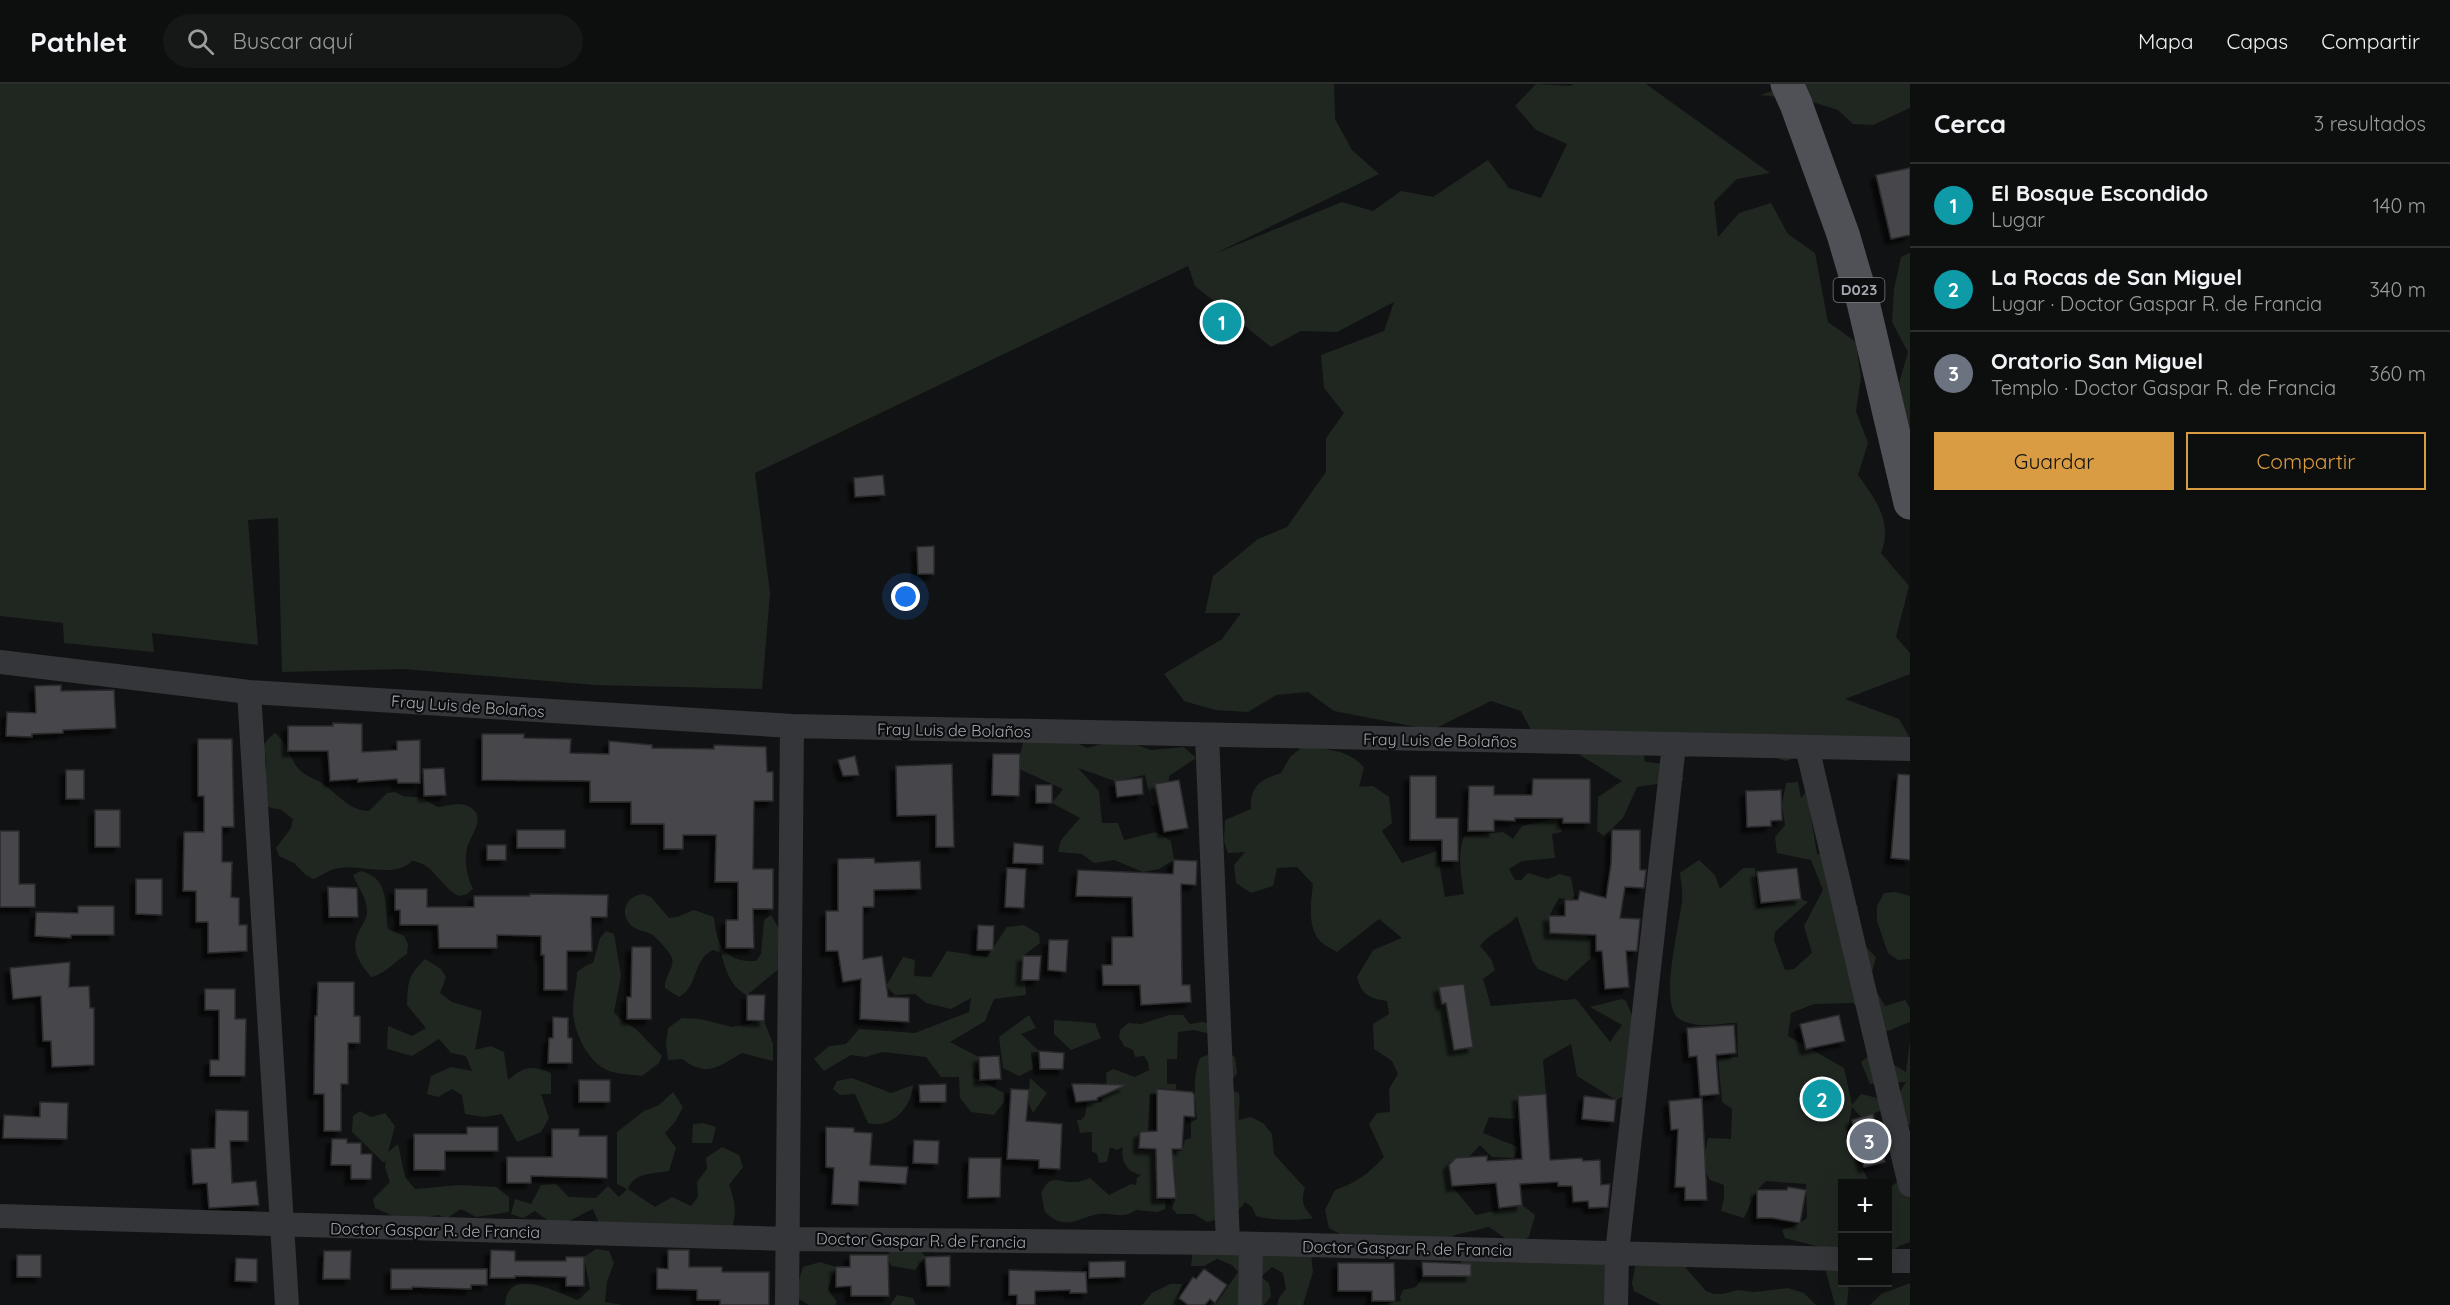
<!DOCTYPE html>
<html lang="es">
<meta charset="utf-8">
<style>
:root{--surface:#0d0e0e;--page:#161717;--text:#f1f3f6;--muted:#9a9c9e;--line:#2d2e2e;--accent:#d99c43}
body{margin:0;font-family:Quicksand,sans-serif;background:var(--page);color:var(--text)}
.controls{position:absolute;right:18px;bottom:18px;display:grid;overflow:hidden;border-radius:0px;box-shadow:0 6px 24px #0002}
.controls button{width:54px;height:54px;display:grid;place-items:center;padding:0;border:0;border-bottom:2px solid var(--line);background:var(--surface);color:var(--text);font:30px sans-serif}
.you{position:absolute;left:906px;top:513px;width:21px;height:21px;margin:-15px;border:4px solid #fff;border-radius:50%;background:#1a73e8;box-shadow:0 0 0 9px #1a73e833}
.badge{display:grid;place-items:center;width:39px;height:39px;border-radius:50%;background:var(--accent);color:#fff;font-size:20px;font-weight:700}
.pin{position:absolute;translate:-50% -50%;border:3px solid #fff;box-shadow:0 2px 6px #0006}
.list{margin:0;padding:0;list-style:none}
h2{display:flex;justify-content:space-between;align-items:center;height:78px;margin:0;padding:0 24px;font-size:26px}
h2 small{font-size:20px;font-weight:400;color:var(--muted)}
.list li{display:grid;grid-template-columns:39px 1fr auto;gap:18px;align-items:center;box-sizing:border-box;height:84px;padding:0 24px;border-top:2px solid var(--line)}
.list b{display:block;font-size:22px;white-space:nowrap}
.list p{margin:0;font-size:20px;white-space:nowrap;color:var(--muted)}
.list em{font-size:20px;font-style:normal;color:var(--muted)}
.actions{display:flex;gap:12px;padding:18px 24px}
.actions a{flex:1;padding:14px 0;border:2px solid var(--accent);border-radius:0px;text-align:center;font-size:21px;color:var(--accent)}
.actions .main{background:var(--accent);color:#111}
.icon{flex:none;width:33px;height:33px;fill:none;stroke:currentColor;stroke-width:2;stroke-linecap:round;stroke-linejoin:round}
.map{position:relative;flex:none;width:1910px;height:1221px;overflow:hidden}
header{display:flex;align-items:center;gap:36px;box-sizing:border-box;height:84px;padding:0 30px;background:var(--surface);border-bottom:2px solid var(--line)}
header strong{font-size:28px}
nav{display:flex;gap:33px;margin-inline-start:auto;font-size:21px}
.search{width:420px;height:54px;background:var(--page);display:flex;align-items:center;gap:15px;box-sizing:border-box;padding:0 21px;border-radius:33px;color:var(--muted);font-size:22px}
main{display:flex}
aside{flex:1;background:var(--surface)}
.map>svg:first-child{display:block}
.green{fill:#202721}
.building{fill:#46474b;stroke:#2c2c2e;stroke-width:1.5;filter:url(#shadow)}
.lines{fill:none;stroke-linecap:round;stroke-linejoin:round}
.minor{stroke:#353639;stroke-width:24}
.primary{stroke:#4f5156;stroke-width:33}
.labels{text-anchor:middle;stroke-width:4.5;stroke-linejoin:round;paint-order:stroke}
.shield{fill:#0c0d0e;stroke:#777a80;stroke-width:1.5}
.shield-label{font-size:15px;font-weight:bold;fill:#a5a9b1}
.street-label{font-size:16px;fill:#a5a9b1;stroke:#0c0d0e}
</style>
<header>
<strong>Pathlet</strong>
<div class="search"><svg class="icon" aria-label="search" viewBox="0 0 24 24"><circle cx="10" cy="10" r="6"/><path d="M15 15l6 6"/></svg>Buscar aquí</div>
<nav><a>Mapa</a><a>Capas</a><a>Compartir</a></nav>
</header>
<main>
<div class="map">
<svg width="1910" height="1221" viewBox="0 0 1910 1221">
<defs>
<filter id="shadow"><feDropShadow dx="-5.5" dy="5.5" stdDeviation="1.5" flood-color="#0009"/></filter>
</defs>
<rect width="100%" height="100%" fill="#111213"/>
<path class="green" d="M0,0H1334L1335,35L1352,66L1379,90L1214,170L1342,118L1373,127L1401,107L1433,113L1488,76L1509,104L1541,114L1567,60L1536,46L1515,22L1536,0L1570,2L1574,0H1646L1770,89L1737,95L1714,118L1718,153L1739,129L1771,119L1788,150L1815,169L1828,238L1856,258L1861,293L1856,327L1868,359L1858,391C1876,416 1893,438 1881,469L1909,502L1896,553L1910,569V590L1845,615L1899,635L1910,654L1830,664L1785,677L1747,662L1642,661L1645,678L1676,681L1684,696L1637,703L1623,734L1604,752L1597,747L1598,713L1622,697L1567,663L1537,657L1521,627L1491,617L1432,646L1334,627L1308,608L1276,611L1248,628L1215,626L1184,617L1164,590L1222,555L1241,529H1205L1213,492L1258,455L1287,443L1326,388V354L1344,329L1324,304L1321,271L1384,247L1394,218L1337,248L1301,247L1271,263L1195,202L1188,182L755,389L770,509L762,605L596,601L403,585L282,588L278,434L248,436L258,561L152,549L154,568L64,559L63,539L0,532Z
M1794,0H1910V24L1873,41L1853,40L1838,26L1806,16L1760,11Z
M1910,169V351L1899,299L1908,268L1892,238L1894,205L1901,173Z
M275,649C286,657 288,669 295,680C304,694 315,693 326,702C339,712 351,727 369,727L387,709L395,708L403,712L423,714L437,723C446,723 456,718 465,721C490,730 471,749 467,764C464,778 467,792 473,805L467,810L459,812C440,803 434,779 412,777C393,795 362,780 339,784C329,785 322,792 313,795L306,791L294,779L279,772L276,764L291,744L293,735L280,725C265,725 263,718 258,706C260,699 265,691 266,683C269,668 253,666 275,649Z
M1057,649L1087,664L1120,655L1151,666L1184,663L1196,674L1169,692L1168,716L1152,722L1145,691L1115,697L1078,684L1099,707L1102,739H1118L1124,756L1156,748L1171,757L1174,776L1159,785L1143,788L1114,776L1094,779L1082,770L1058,768L1061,756L1080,734L1052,719L1063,705L1019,685L1020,671L1023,658Z
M1302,663C1324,665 1350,665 1364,684L1359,703L1373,702L1389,713L1392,739L1382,747L1402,779L1437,767L1445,813L1464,810C1461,792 1457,770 1464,752L1503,748L1513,755L1522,742L1557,734L1562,748L1552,750L1555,774L1522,777L1509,785L1515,796H1521L1528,789L1548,795L1559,790L1571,793L1575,816L1559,814C1553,825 1544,837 1550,849L1584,851L1591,856V874L1566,897L1538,885L1533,878L1517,832C1506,845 1490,848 1480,862L1491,875L1495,886L1483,895L1491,922L1576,915L1610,958L1622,941L1590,923L1622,915L1626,917L1646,966L1647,1001L1616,1016L1577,992L1571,960L1543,976L1546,1010L1518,1012L1515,1035L1489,1033L1483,1049L1518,1063L1514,1074L1492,1073L1480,1061L1469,1073L1456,1074L1449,1081L1452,1102L1476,1131L1522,1121L1535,1131L1529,1153L1515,1161L1489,1143L1455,1151L1438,1163L1359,1160L1329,1144L1325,1126L1335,1106C1356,1099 1369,1089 1384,1073L1369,1040L1377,1029L1390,1028L1389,1005L1398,990L1392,977L1374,965L1373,940L1389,930L1387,917C1370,915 1361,910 1357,893L1373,866L1402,854L1379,835L1337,868C1332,865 1324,861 1320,857C1307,843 1311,817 1313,800L1297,783L1277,784L1273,802L1251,809L1236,799L1234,781L1245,768L1228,769L1224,757L1225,736L1251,725C1250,701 1261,696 1281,689L1290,673Z
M1798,698L1801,714L1807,707L1817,770L1835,772L1838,799L1858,823L1848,845L1876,873L1870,896L1885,922L1905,916L1910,924V938L1880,950L1853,919L1814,920L1791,929L1788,952L1844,984L1852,1021L1861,1010L1894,1018L1906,998L1870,1000L1861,978L1873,968L1906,988L1910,957V1041L1901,1037L1893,1022L1862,1034L1852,1023L1846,1054L1870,1099L1842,1100V1198L1849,1199L1847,1221H1835L1821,1169L1816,1162L1785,1154L1782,1146L1800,1139L1807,1134L1806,1100L1766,1097L1757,1106L1744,1134L1721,1127L1724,1115V1101L1710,1096L1702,1081L1708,1054L1731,1055L1732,1025L1722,1018L1718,975L1738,973L1737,939C1719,939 1695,946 1678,934C1659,919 1680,839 1682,817C1683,808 1681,798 1680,789L1699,776L1715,791L1720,805L1743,784H1755L1758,824L1801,815L1808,818L1775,848L1774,856L1785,886L1794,885L1812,869L1804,842L1823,806L1811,776L1777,769L1775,753L1785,741L1782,721L1786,699Z
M361,787C390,795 384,819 388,845L404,852L408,860L407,870C395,877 384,891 371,893C359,878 350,866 359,847C362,841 366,836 367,830C368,814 358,804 353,791Z
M1896,808L1910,812V875L1898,876L1888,869L1877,837V822L1884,809Z
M643,810L651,813L669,834L677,833L694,826L714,833C716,861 725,879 756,877L761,870L764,836L771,831L781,848L780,884L747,911C730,903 726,886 721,869L713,866C692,876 699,902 679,913L665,904C664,893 675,883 672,874C670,868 659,857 654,852C648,847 640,848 633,843C618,831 625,812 643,810Z
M1024,841L1039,850L1040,859L1023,872L1026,911L994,915L985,937L950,958L979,973L973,993L1004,1009V1018L994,1031L971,1028L960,1014L959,993H941L926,973L882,968L866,973L851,971L824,987L814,975L829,962L846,960L859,945L915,949L969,928L971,914L951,925L926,919L915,910L895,911L886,902L903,873L915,876L914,892L931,893L947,867L987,873L1007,843Z
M606,847L614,850L621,892L614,928L620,935L636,945L662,972L659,979L642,992C631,990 616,991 605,985C586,975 573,946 573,925C573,913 577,900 577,888L585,882L593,879L600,854Z
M425,875L441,885L446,893L440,909L452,918L482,927L475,966L491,962L504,968L508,996C524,982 532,981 551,989V1010H541L549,1034L541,1048L517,1058L502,1030L485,1033L465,1030L462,1011L452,1005L438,1013L427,1010L431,992L451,983L472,987L466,972L451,969L439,955L412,972L387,965L388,942L412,952L426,944L407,921C408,896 408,892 425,875Z
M1029,931L1036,944L1021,950L1039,967L1031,969L1033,985L1019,992L1003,984L999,953Z
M1169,931H1183L1190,940L1201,938L1217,940L1214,951L1194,946L1178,948L1177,975H1167V1000H1176V1006L1158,1004L1157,1010H1150L1148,1047H1139L1138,1066L1182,1067L1185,1056L1191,1054V1038L1197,1035C1195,1014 1192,994 1200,974C1210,969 1224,966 1235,973L1237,989L1231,997L1234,1007L1239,1009C1241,1018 1238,1026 1239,1036L1251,1033L1263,1039L1272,1050L1274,1070L1305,1104C1300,1118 1304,1124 1313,1134C1300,1137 1268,1136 1256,1132L1252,1123L1245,1118C1235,1133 1224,1134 1207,1138L1194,1130H1177L1172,1124L1176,1114L1175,1087L1155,1086L1157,1116H1166L1165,1125L1157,1128L1136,1126C1122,1136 1114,1128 1099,1130C1076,1134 1066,1148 1045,1128L1041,1109C1052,1088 1057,1099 1075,1098C1079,1098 1085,1096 1090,1094L1109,1111L1131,1100L1136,1101L1137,1094L1141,1091C1127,1088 1120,1077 1123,1063L1117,1066L1110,1063L1107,1078L1099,1079L1097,1070L1092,1067V1048L1080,1049L1077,1036H1081L1085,1032L1087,1018H1102V1013L1107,1004L1106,989L1113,985L1135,993L1149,986L1148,978L1144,972L1135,973L1133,966L1124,962L1119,953L1120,946L1128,939L1141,940Z
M682,934L700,935L732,943L764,937L773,960V977L742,969C717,983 708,994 682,975L668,976L666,959L668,944Z
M1054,936L1095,939L1101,954L1071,966L1054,950Z
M852,994L891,1009L913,1001C912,1023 891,1046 868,1039L855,1010L840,1011L833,1005L837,997Z
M1030,994L1047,1009L1033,1029L1028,1018Z
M673,1008L683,1023L675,1038L665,1049L676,1064L669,1087C653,1090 634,1088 628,1105L655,1123L672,1113L691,1122L698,1113L697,1098L707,1085L706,1074L722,1063L739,1071L743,1083L729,1101C738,1125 736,1134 727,1157L600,1142L593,1125C565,1137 562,1149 535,1127L523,1134L511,1130L515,1115L531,1120L541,1101L556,1100L569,1113L596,1114L608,1102L619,1113L627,1105L617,1100V1048L644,1027L659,1021Z
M360,1027L371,1033L385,1029L395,1042L388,1068L398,1060L405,1093L415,1105L459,1101L496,1103L509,1113V1128L476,1133L461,1125L447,1134L438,1131L406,1138L375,1124L373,1115L390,1098L385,1083L386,1075L384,1079L352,1048L353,1032Z
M703,1039L716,1043L712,1059H692L693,1040Z
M1901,1095L1910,1102V1158L1899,1162L1888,1171V1105Z
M916,1159L925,1173L915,1186L892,1182L887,1175L891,1161Z
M1310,1160L1313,1188L1303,1221H1277L1279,1214L1286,1205L1283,1189L1272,1183L1261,1193L1269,1199L1271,1212L1264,1221H1208L1211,1217L1216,1220L1238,1188L1232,1181L1217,1175L1204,1182H1191L1193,1165Z
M596,1165L609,1167L614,1179L607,1198L605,1218L623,1221H505C507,1181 556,1208 578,1216L590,1205L584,1173Z
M1467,1167L1597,1174L1619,1184L1622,1221H1376L1401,1217L1400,1213L1403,1206L1416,1203L1423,1192L1456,1193V1187Z
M1637,1173L1685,1183L1706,1207L1714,1210H1722L1738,1206L1754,1208L1788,1204L1804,1209L1816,1221H1661L1634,1207L1632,1199Z
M820,1178L836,1183L828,1205L837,1218L835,1221H809L797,1214L799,1196L803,1183Z
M1910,1199V1221H1870L1881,1210Z
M1170,1200H1182L1177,1214L1185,1221H1142L1152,1209Z
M897,1211L913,1214L916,1221H890Z"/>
<path class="building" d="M1910,84V151L1891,155L1876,91Z
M883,391L885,411L855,413L854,394Z
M934,462V490H918L917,463Z
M61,601V607L114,606L116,644L63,646V649L32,650V653L6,652L7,628L36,629L35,602Z
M333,639L362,640V668L397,666V657L420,656V699H398L397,695L358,698V695L330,697L328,667H288V642H333Z
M482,650H524V654L571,655L570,669L609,670V657L652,661V664L714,665V661L766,663L767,688H773V717H754L753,785H773V825H753L754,864H726V836H738V798H715L716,751H683V765H664V740H631V718H590V697L482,696Z
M198,655H232L234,743H222V778H232L231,813L239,814V841H247V867L208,869V838H196V807H183L184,748H204V712H198Z
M993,670H1020L1019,712L992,711Z
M855,672L859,691L843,692L838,676Z
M952,680L954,763H936V731L897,732L896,682Z
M444,684L446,711L424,712L423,685Z
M66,686H84V715H66Z
M1898,690L1910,691V776L1891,774Z
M1410,692H1436V734H1458V777H1442V756H1410Z
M1142,694L1143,710L1117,713L1115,697Z
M1533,695H1590V739H1563V734H1515V737L1494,736V747H1468L1469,702H1494V711H1532Z
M1179,696L1188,744L1164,748L1155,700Z
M1036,701H1052V719H1036Z
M1781,706L1782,736L1771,737V742L1747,743L1746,707Z
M95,726H120V763H95Z
M517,746H565V764H517Z
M1612,746H1640V786H1646L1644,804L1625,803L1620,834L1640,835L1637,867H1626L1629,903L1605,905L1602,867H1596V851L1550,849L1549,832H1565V816H1578L1580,807L1606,814L1611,780Z
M0,747H19V800H35V823H0Z
M1014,759L1043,762V780L1013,779Z
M487,761H506V776H487Z
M874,774L875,779L920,777L921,805L874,806V823H863V875L882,872L888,913L909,914V938L860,935L861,895L843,898L838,867H826V827H838V775Z
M1174,776L1197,777L1196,801L1181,800L1182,901H1190L1191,918L1141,921L1140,901H1103L1102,881H1112V853H1133L1132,813L1076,812L1078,786L1173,790Z
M1007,784L1026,785L1024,824L1005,823Z
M1797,784L1801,815L1761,819L1757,788Z
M136,795H162V831L136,830Z
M328,803L357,804L358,833H329Z
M395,805H427V823H474V812H530V810L608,811L607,833H591L592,867H567V906H544V871H541V852L497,851V864H439L438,841H400V826H395Z
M78,822H114V851H71V854L35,852L36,828L78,829Z
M978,841L994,842L993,866H977Z
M1049,856H1068L1066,888L1048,886Z
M632,863H651V935H627V913H631Z
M1023,872H1041L1039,896H1022Z
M70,878L69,903L89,902L90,924H94V981L52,983L51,957H43L41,912L13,915L10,884Z
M318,898H354V932H360V959H348V1000H341V1047H324V1010H314L315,932H317Z
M1464,900L1473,963L1454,966L1446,919L1442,920L1439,903Z
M205,905H235V935H246L245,992H210V976H219V926H205Z
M747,911H765L764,937L747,936Z
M1839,931L1845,957L1806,965L1800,940Z
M553,933L568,934V954H572V979H548L549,954H553Z
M1734,941L1736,969L1716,971L1719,1010L1700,1012L1697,972L1689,973L1687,944Z
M1039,967L1064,969L1063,985H1040Z
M999,972L1001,995L980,996L979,973Z
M579,996H610V1018H579Z
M946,1000V1018H920L919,1001Z
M1072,1000H1091L1126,1001L1097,1014V1016L1076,1018Z
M1011,1005L1029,1006L1026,1037L1062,1040L1060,1085L1039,1084V1076L1007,1075Z
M1157,1005L1192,1008L1194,1010L1195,1033L1184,1032L1182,1065H1172L1176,1114H1157L1156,1065L1139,1064L1140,1048L1157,1047Z
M1546,1010L1550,1076L1582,1074L1583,1077L1600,1076L1601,1101L1610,1100L1608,1123L1589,1124L1588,1117L1573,1118L1572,1102H1558V1098L1520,1100L1522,1121L1499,1124L1496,1099L1452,1102L1449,1081L1456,1074L1487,1072V1077L1522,1075L1518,1012Z
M1584,1012L1616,1016L1614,1038L1582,1035Z
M1702,1014L1707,1116H1685V1103H1675L1678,1045L1671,1046L1669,1017Z
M40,1018L68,1019L67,1055L3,1054L4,1031L40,1033Z
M216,1026L248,1027V1057H230L232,1099L256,1097L259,1121L209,1124L207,1099L193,1100L191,1065L215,1064Z
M1873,1030L1885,1078L1864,1083L1852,1036Z
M467,1043H498V1067H445V1086H414V1050H467Z
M826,1043L854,1044V1048L872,1049L870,1081L908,1083L906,1100L859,1097L858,1121L832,1120L834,1084L826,1083Z
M552,1045H579V1052H607V1094L531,1092V1099H507V1073H552Z
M332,1055H347V1059H361V1070H372L371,1095H351V1081H331Z
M914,1056L939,1057L938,1080L913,1079Z
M969,1074H1001L1000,1113L968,1114Z
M1788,1103L1806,1106L1800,1139L1772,1134H1757V1106H1787Z
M491,1166L515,1167V1177H566V1173H584V1202H566V1193L515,1192V1194H490Z
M668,1166H689V1183H722V1188H769V1221H720V1216H697V1206L657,1205V1184L668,1185Z
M324,1167H351L350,1195H323Z
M17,1171H41V1193H17Z
M850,1171H888L889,1212H851V1202L836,1203V1183H850Z
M950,1172V1202H927L925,1173Z
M236,1174L257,1175V1198L235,1197Z
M1125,1177V1193L1089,1194V1178Z
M1422,1178L1471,1180V1192H1423Z
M1338,1179H1394L1395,1217H1372V1207H1338Z
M391,1185H487V1201H471V1205L412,1203V1205H391Z
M1204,1185L1227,1201L1215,1219L1210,1215L1205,1221H1188L1179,1214L1193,1193L1196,1195Z
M1009,1186L1086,1188L1087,1209H1070V1206L1035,1207V1221H1017V1211H1009Z"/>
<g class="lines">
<path class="minor" d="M0,578L249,608L792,642L1910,665
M249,608L287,1221
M1207,651L1228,1159
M1807,663L1910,1101
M0,1132L787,1155L1228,1159L1842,1175
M1888,1177H1910
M787,1221L792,642
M1250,1221L1251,1161
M1616,1221L1617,1169L1674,661"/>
<path class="primary" d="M1787,0L1796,20L1843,150L1863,218L1910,419"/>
</g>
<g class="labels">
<rect class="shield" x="1833.5" y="194" width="51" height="24" rx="4.5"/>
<g class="shield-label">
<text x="1859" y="211">D023</text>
</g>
<g class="street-label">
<text transform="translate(468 622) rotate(4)" y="6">Fray Luis de Bolaños</text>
<text transform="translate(954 646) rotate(1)" y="6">Fray Luis de Bolaños</text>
<text transform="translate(1440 656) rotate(1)" y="6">Fray Luis de Bolaños</text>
<text transform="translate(435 1146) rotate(1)" y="6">Doctor Gaspar R. de Francia</text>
<text transform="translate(921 1156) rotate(1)" y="6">Doctor Gaspar R. de Francia</text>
<text transform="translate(1407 1164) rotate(1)" y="6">Doctor Gaspar R. de Francia</text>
</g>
</g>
</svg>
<div class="controls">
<button>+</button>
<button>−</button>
</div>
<div class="you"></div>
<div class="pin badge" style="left:1222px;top:238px;background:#0f9aa8">1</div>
<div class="pin badge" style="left:1822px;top:1015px;background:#0f9aa8">2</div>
<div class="pin badge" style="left:1869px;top:1057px;background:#6b7280">3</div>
</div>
<aside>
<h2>Cerca<small>3 resultados</small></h2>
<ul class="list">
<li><span class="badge" style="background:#0f9aa8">1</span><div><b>El Bosque Escondido</b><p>Lugar</p></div><em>140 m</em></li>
<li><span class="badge" style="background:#0f9aa8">2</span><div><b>La Rocas de San Miguel</b><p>Lugar · Doctor Gaspar R. de Francia</p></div><em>340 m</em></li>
<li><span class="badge" style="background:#6b7280">3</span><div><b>Oratorio San Miguel</b><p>Templo · Doctor Gaspar R. de Francia</p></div><em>360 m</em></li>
</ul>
<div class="actions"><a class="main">Guardar</a><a>Compartir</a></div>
</aside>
</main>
